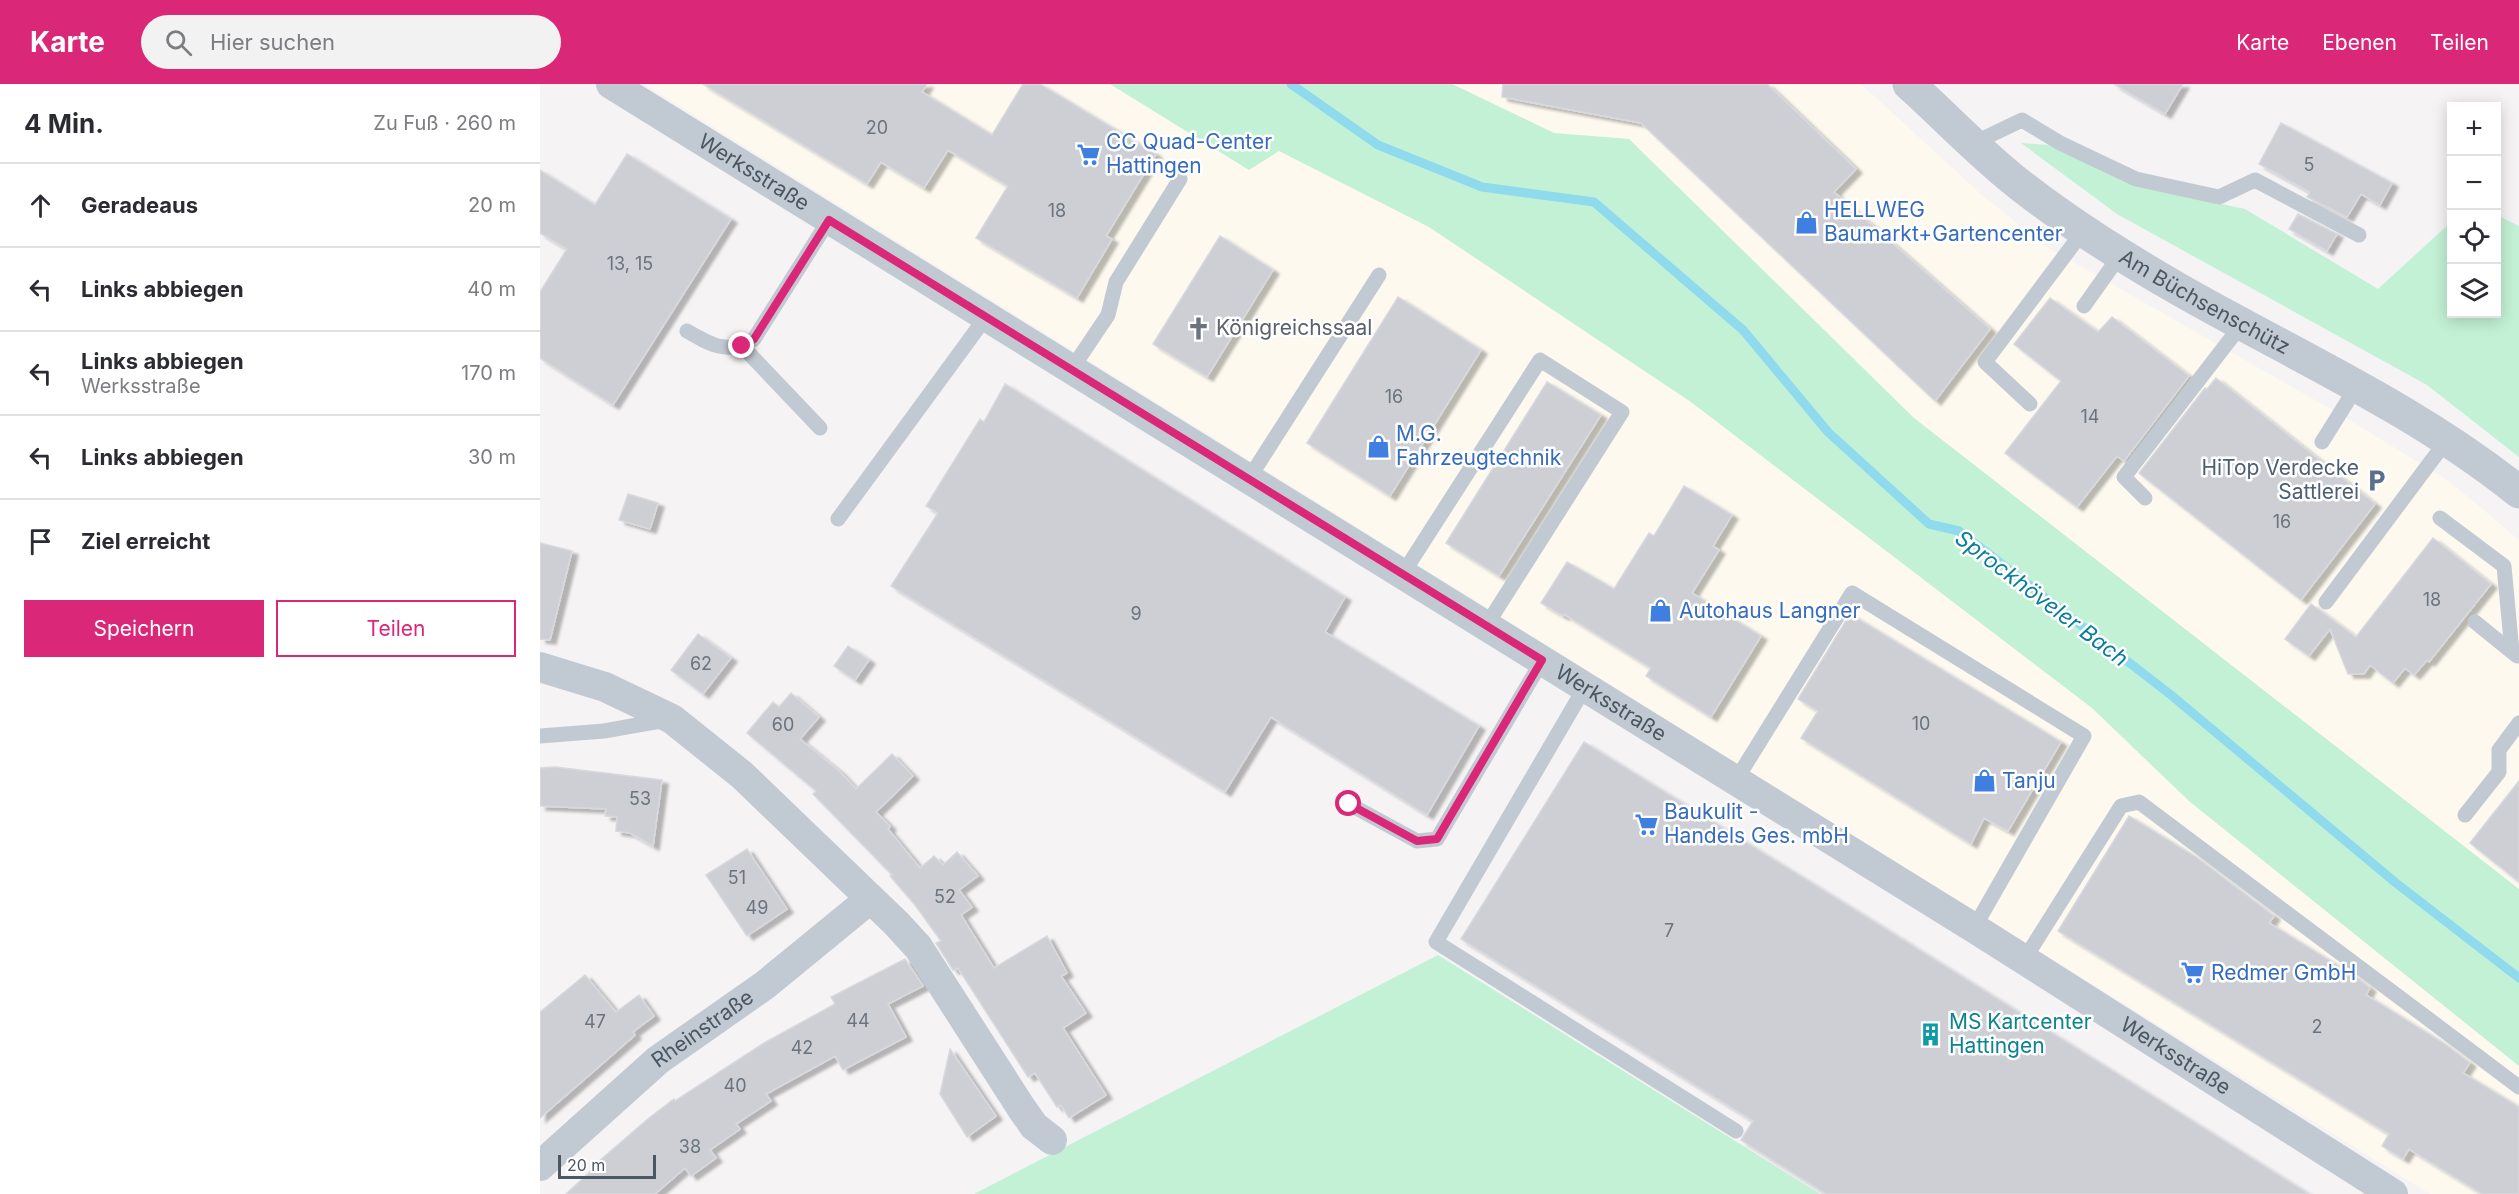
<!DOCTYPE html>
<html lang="de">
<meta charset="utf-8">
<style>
:root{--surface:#fff;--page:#f2f2f3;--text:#2b2b33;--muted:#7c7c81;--line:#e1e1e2;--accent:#db2777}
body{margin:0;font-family:Inter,sans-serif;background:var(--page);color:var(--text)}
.controls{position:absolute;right:18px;top:18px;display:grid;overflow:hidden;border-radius:0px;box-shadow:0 3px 15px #0003}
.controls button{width:54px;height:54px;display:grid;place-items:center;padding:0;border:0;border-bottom:2px solid var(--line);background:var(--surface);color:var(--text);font:30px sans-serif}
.scale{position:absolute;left:18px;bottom:15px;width:98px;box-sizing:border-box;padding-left:6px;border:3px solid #4a5661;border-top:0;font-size:16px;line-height:21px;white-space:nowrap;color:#4a5661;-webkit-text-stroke:4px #fff;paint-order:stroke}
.stop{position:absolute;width:18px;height:18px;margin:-14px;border:4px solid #db2777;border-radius:50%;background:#fff}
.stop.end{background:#db2777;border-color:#fff;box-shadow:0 2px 6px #0008}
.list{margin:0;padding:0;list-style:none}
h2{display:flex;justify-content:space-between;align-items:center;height:78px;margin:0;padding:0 24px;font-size:26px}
h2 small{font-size:20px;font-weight:400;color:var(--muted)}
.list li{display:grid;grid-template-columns:39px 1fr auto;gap:18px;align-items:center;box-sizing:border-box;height:84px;padding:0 24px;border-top:2px solid var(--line)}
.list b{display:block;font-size:22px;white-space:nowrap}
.list p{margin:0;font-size:20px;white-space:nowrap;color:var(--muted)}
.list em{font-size:20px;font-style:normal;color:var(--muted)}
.actions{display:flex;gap:12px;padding:18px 24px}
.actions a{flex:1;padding:14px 0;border:2px solid var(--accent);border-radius:0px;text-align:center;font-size:21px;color:var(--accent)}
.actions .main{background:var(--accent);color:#fff}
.icon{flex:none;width:33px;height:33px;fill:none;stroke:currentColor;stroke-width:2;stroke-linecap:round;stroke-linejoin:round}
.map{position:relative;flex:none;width:1979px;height:1110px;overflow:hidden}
header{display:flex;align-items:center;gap:36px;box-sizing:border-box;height:84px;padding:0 30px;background:var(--accent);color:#fff}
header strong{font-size:28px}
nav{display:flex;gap:33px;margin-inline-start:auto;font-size:21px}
.search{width:420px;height:54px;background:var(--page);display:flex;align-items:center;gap:15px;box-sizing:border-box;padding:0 21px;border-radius:33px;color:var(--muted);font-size:22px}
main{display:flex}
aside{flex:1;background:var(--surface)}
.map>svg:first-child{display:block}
.commercial{fill:#fdf9ef}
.green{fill:#c3f1d5}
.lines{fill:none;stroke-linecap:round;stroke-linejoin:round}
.stream{stroke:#90daee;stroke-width:9}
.building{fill:#cdcfd5;stroke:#d7d9de;stroke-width:1.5;filter:url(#shadow)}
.service{stroke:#c1cad2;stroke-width:15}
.minor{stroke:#c1cad2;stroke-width:30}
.tertiary{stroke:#c1cad2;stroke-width:33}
.route{stroke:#db2777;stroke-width:8}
.labels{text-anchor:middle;stroke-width:5;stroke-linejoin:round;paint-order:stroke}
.number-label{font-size:18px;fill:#6b747e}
.shop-label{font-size:21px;fill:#366cbe;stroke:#fff;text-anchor:start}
.street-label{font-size:21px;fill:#4a5661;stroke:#fff}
.worship-label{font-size:21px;fill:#5b616d;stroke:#fff;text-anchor:start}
.service-label{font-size:21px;fill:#4e5e75;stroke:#fff;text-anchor:end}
.culture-label{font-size:21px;fill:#0d838f;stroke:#fff;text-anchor:start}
.water-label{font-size:22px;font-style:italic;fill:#0c7c9b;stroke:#fff}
</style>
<header>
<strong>Karte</strong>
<div class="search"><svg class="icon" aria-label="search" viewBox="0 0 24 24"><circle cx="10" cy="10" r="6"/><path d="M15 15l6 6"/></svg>Hier suchen</div>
<nav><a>Karte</a><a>Ebenen</a><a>Teilen</a></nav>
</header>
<main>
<aside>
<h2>4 Min.<small>Zu Fuß · 260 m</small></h2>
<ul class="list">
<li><svg class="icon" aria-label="ahead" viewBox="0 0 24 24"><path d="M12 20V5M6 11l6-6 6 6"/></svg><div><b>Geradeaus</b></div><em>20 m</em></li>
<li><svg class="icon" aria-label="left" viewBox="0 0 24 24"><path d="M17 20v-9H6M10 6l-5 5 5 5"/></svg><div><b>Links abbiegen</b></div><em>40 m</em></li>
<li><svg class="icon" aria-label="left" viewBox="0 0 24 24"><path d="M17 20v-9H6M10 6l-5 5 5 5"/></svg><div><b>Links abbiegen</b><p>Werksstraße</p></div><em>170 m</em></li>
<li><svg class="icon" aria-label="left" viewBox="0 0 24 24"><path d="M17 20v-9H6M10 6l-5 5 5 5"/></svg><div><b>Links abbiegen</b></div><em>30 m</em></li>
<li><svg class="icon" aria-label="arrive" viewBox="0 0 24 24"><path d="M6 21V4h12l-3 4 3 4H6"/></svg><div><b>Ziel erreicht</b></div></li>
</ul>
<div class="actions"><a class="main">Speichern</a><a>Teilen</a></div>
</aside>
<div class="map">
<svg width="1979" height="1110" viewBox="0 0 1979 1110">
<defs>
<filter id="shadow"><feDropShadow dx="6" dy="4" stdDeviation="1.5" flood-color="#0004"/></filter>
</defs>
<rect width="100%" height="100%" fill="#f5f3f3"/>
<path class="commercial" d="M104,0H570L709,86L739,67L889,143L1151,318L1552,624L1649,717L1979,982V1110H1890Z
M912,0H1321L1443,112L1509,164L1801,331L1909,397L1979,456V805L1374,334L1089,55L1014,49Z"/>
<path class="green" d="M570,0H912L1014,49L1089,55L1374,334L1979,805V982L1649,717L1552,624L1151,318L889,143L739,67L709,86Z
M1481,59L1508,61L1594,101L1705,125L1838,205L1911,138L1912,230H1956L1957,131L1979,142V373L1887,301L1577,130Z
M898,871L1280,1110H434Z"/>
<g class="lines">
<path class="stream" d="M751,0L838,61L942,103L1054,118L1203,246L1288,348L1389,440L1419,447L1631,611L1856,799L1979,894"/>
</g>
<path class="building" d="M163,0H387L382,8L452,51L483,0H500L616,70L566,152L572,155L537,214L436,154L468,102L408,66L384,104L341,78L327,100Z
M963,0H1227L1316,85L1294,108L1450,245L1395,317L1101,39L962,13Z
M1574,0H1643L1625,30Z
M1741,39L1852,99L1840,121L1821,110L1807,133L1767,113L1770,108L1719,80Z
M87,70L191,135L73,321L0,274V208L27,165L0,149V86L55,121Z
M1758,130L1797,150L1787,167L1749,145Z
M680,152L733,186L667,293L613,260Z
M858,213L941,266L850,412L767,359Z
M1510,214L1558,248L1572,233L1649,292L1584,377L1577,372L1537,423L1465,369L1521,297L1474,260Z
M1676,294L1835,420L1761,516L1599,389L1665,304L1667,305Z
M1007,298L1061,331L959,492L906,459Z
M465,300L805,513L785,548L939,642L887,731L731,633L685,708L351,502L398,429L386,422L440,335L444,338Z
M1144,402L1192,431L1173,462L1179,466L1152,509L1221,552L1171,633L1106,592L1111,584L1024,530L1023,532L1001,519L1027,478L1074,505L1109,449L1114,452Z
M88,410L118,419L110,445L79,436Z
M1893,454L1951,500L1889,578L1887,576L1874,591L1865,584L1853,599L1830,581L1824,590H1808L1790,545L1769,572L1745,555L1771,520L1816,553Z
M0,459L32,467L10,556L0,555Z
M1310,530L1521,658L1468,747L1444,734L1431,760L1261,654L1278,627L1258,615Z
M158,550L191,574L163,610L131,586Z
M308,562L329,576L315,596L294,582Z
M251,609L279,633L260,655L299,687L316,705L352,670L373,692L336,728L350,742L348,745L380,784L394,772L403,781L417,768L438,792L419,806L432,823L421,831L454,884L507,852L527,889L521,892L546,929L523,944L566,1011L529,1034L521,1021L517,1023L495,989L488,993L418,884L413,886L396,859L401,857L375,821L350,792L352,791L273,710L276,707L207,649L233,618L239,623Z
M1044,658L1338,840L1769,1110H1286L1201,1056L1213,1037L921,855Z
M15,683L122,696L113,762L90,749L76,747L77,733L65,732L66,725L0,722V684Z
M1979,697V798L1930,759Z
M1589,732L1656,773L1734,832L1729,839L1815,892L1830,904L1826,911L1902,958L1930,979L1923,989L1979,1023V1110H1942L1869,1065L1863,1075L1842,1062L1849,1050L1518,847Z
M207,765L247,825L207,852L166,791Z
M365,875L383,902L348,920L366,953L303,986L295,972L226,1010L231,1017L196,1040L200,1045L170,1066L176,1074L151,1092L145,1084L115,1110H26L52,1086L51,1084L109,1034L134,1015L135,1017L224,959L295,920L291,913Z
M45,891L76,928L99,911L114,932L93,948L95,951L0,1034V928Z
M410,965L456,1032L427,1053L400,1010Z"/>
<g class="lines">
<path class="service" d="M1434,59L1482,36L1520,59L1596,95L1679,113L1715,96L1819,151
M1544,222L1581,170
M147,247C171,261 188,271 214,255L289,136
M202,262L280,344
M531,286L568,231L576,198L640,95
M1490,320L1445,278L1544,146
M1782,358L1817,302
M708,396L839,191
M1605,414L1584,393L1702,240
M1900,434L1964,482L1972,568
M298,435L446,233
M862,491L1000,276L1082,328L946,542
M1786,518L1907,356
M1935,538L1977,572
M1045,603L896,858L1196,1047
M0,652L64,647L126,636
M1196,696L1312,509L1544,652L1434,844
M809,720L877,757L897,755L1002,577
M1925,731L1959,688V666L1979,639
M1484,876L1581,722L1599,718L1979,1003"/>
<g class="minor">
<path id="s1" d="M71,0L1434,844L1853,1110"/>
<path d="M0,583L65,603L132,635L202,691L356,839L378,863L482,1025L494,1042L512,1056"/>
<path id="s2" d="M0,1082L118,976L225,901L330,815"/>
</g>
<path class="tertiary" id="s3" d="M1369,0C1407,34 1443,73 1484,104C1533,142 1586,175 1640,206C1754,271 1876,325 1979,408"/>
</g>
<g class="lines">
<path class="route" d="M202,262L214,255L289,136L1002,576L897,755L877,757L809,720"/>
</g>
<defs>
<symbol id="supermarket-bare" viewBox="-9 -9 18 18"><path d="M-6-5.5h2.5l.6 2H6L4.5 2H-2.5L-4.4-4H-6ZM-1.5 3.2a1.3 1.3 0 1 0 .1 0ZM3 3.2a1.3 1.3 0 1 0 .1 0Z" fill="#3f7fe0" stroke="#fff" stroke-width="2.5" paint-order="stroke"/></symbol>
<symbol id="shop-bare" viewBox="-9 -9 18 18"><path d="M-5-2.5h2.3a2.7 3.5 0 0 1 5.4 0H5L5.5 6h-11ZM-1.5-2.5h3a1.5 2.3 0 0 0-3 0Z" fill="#3f7fe0" stroke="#fff" stroke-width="2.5" paint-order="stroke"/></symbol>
<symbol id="church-bare" viewBox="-9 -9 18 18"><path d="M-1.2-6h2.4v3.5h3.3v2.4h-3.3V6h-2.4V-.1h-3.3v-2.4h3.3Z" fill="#6b7280" stroke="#fff" stroke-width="2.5" paint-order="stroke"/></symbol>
<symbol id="parking-bare" viewBox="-9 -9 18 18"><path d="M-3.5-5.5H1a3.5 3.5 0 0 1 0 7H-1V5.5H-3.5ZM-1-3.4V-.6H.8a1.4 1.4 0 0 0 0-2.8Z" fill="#5c6f8a" stroke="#fff" stroke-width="2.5" paint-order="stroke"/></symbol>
<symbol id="building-bare" viewBox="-9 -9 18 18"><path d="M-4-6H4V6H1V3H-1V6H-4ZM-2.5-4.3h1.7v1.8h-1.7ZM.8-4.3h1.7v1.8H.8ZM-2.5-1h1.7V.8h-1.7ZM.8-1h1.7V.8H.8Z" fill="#0f9aa8" stroke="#fff" stroke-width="2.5" paint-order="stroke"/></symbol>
</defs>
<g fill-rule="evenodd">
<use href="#supermarket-bare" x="532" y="54" width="33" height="33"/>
<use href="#shop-bare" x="1250" y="122" width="33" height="33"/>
<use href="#church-bare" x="642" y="228" width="33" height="33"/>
<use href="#shop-bare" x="822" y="346" width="33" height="33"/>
<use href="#parking-bare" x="1820" y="380" width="33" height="33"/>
<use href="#shop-bare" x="1104" y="510" width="33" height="33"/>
<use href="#shop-bare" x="1428" y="680" width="33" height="33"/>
<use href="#supermarket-bare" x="1090" y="724" width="33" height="33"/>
<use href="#supermarket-bare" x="1636" y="872" width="33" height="33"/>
<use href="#building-bare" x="1374" y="934" width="33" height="33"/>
</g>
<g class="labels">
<g class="number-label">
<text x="337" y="50">20</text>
<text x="1769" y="87">5</text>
<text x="517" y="133">18</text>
<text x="90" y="186">13, 15</text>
<text x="854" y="319">16</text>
<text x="1550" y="339">14</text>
<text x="1742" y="444">16</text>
<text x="1892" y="522">18</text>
<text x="596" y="536">9</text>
<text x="161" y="586">62</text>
<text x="1381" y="646">10</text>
<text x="243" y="647">60</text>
<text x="100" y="721">53</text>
<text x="197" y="800">51</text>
<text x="405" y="819">52</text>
<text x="217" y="830">49</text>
<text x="1129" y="853">7</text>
<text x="318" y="943">44</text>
<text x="55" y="944">47</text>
<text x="1777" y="949">2</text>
<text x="262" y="970">42</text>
<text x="195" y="1008">40</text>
<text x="150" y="1069">38</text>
</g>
<g class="shop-label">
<text x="566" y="65">CC Quad-Center<tspan x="566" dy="24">Hattingen</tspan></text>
<text x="1284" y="133">HELLWEG<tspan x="1284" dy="24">Baumarkt+Gartencenter</tspan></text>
<text x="856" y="357">M.G.<tspan x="856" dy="24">Fahrzeugtechnik</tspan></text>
<text x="1139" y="534">Autohaus Langner</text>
<text x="1462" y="704">Tanju</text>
<text x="1124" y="735">Baukulit -<tspan x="1124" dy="24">Handels Ges. mbH</tspan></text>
<text x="1671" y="896">Redmer GmbH</text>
</g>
<g class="street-label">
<text dy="7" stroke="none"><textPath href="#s1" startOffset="168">Werksstraße</textPath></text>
<text dy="7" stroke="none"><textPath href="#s3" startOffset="369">Am Büchsenschütz</textPath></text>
<text dy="7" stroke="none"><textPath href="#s1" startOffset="1176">Werksstraße</textPath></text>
<text dy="7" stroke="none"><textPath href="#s2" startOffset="213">Rheinstraße</textPath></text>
<text dy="7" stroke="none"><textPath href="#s1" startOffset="1842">Werksstraße</textPath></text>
</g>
<g class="worship-label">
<text x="676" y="251">Königreichssaal</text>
</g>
<g class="service-label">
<text x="1819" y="391">HiTop Verdecke<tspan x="1819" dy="24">Sattlerei</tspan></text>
</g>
<g class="culture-label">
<text x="1409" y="945">MS Kartcenter<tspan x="1409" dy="24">Hattingen</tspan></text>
</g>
<g class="water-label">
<text transform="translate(1502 514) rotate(37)" y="8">Sprockhöveler Bach</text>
</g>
</g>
</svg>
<div class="controls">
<button>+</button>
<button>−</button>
<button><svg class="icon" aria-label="locate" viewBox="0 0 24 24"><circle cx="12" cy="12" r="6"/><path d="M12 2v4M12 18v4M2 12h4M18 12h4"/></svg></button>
<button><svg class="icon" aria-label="layers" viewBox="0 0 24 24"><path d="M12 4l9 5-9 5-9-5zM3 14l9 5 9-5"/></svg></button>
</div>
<div class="scale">20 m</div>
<div class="stop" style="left:809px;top:720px"></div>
<div class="stop end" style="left:202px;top:262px"></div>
</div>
</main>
